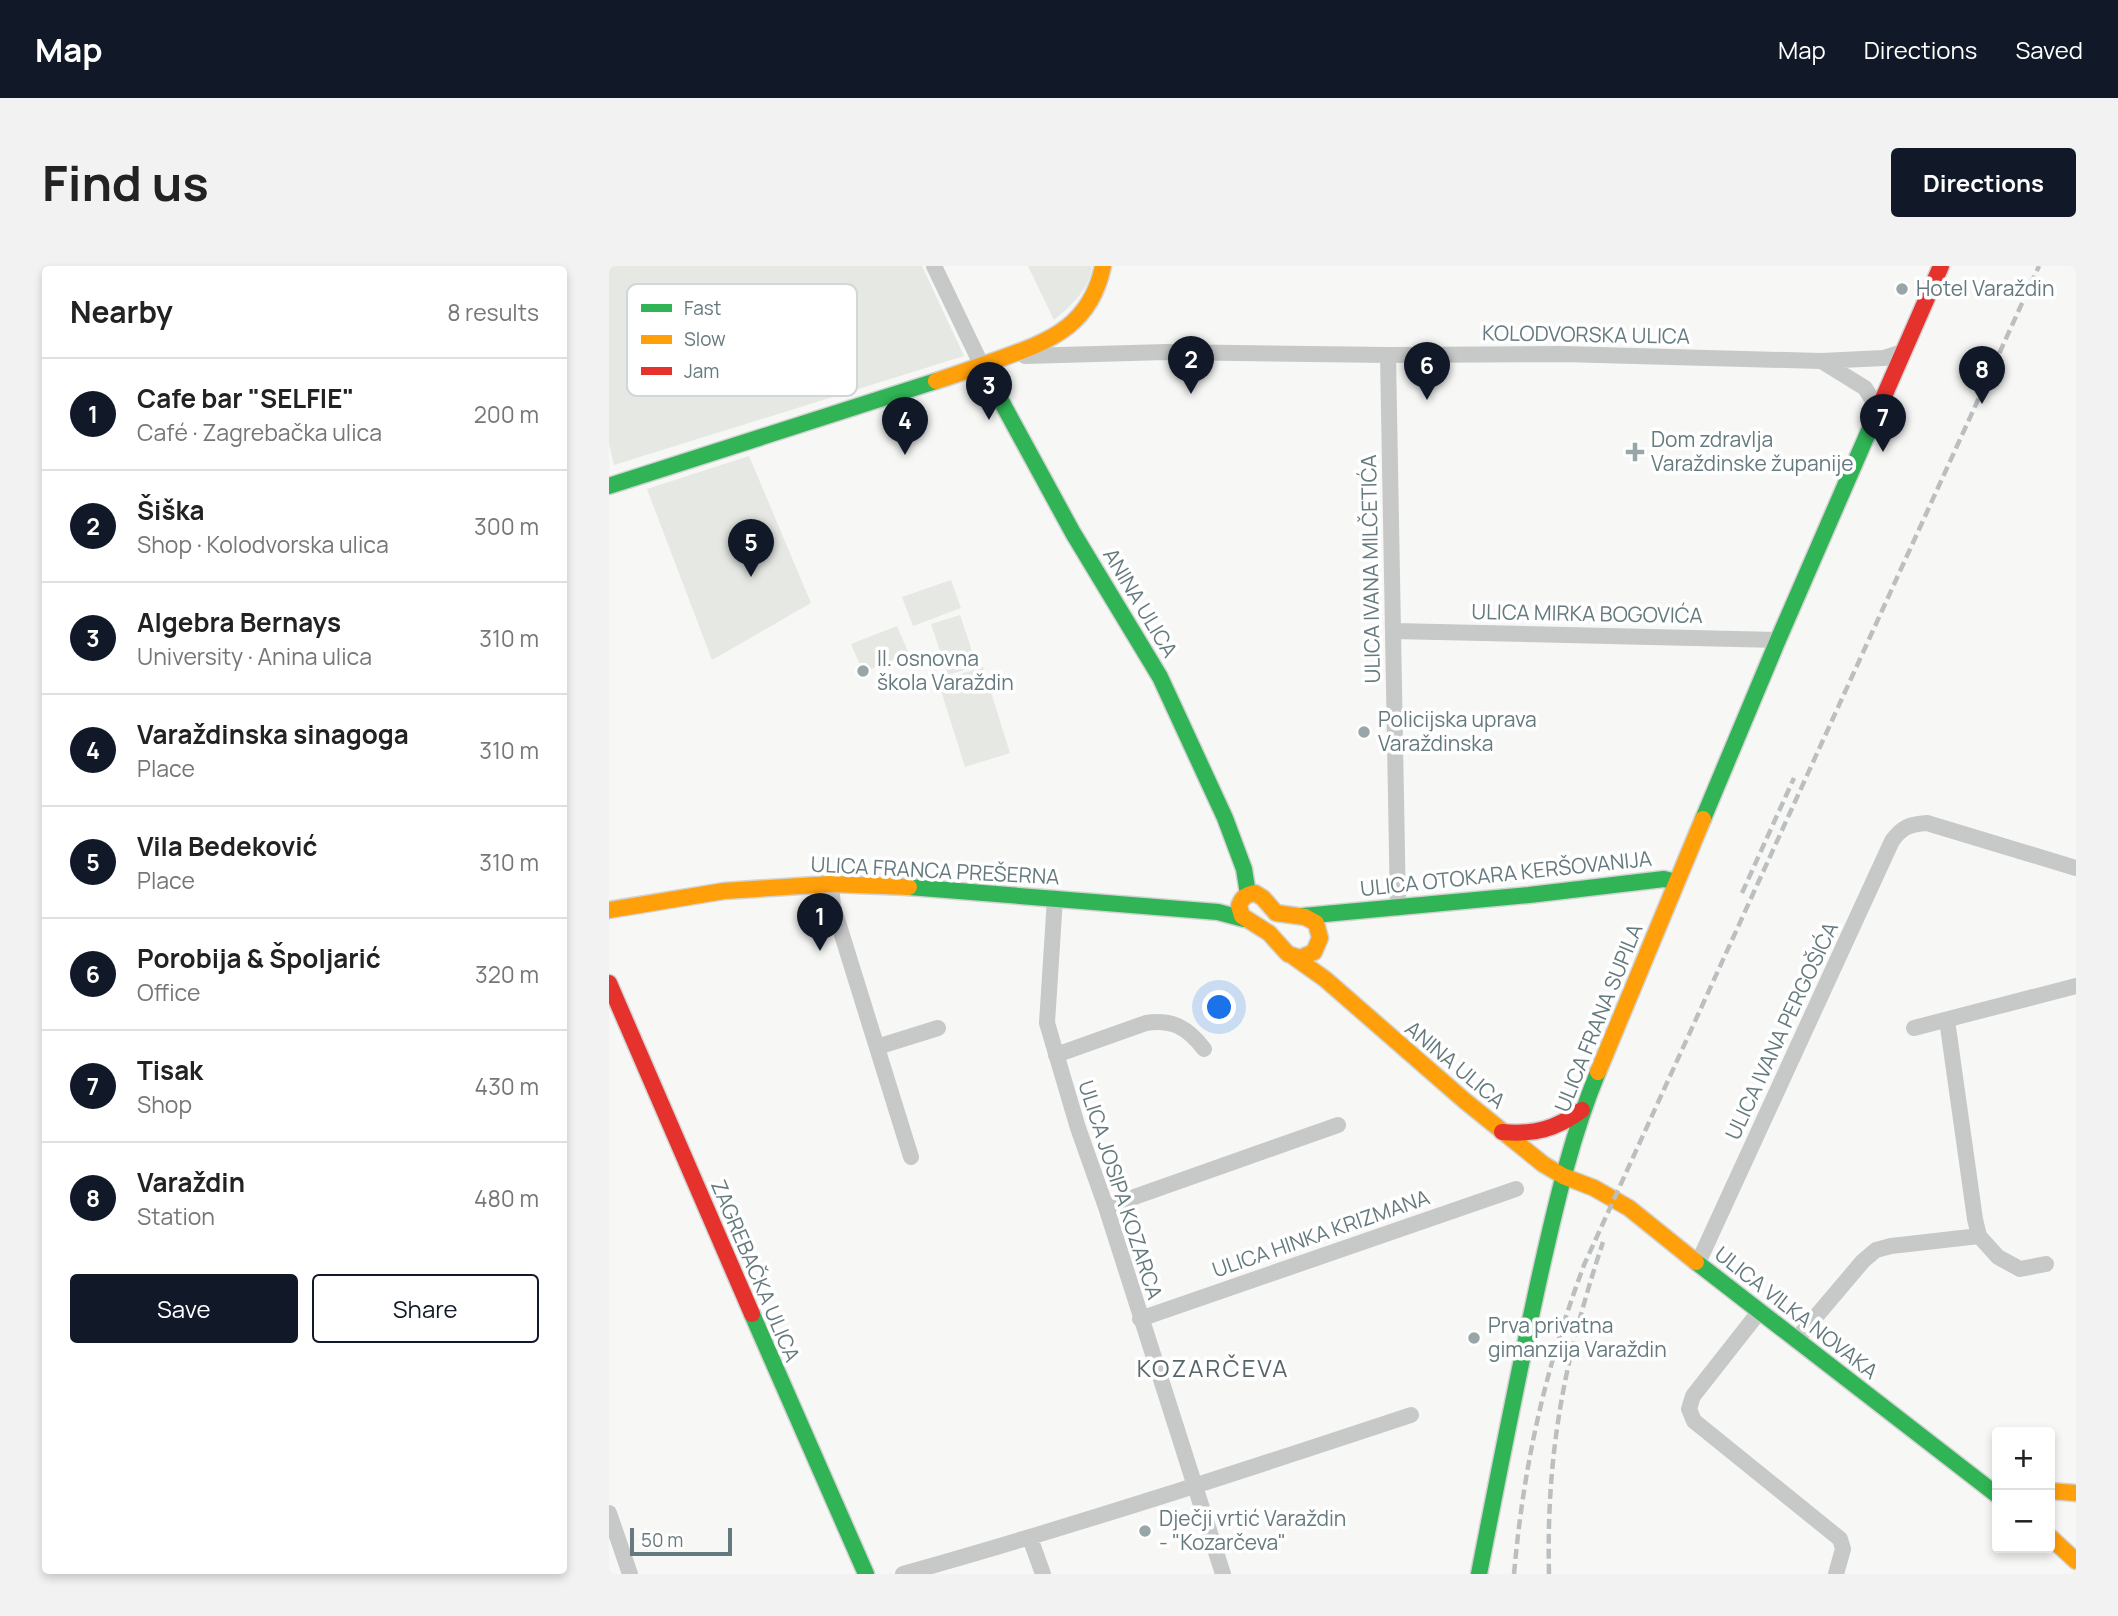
<!DOCTYPE html>
<meta charset="utf-8">
<style>
:root{--surface:#fff;--page:#f2f2f2;--text:#222;--muted:#767676;--line:#e0e0e0;--accent:#111827}
body{margin:0;font-family:Manrope,sans-serif;background:var(--page);color:var(--text)}
.controls{position:absolute;right:21px;bottom:21px;display:grid;overflow:hidden;border-radius:7px;box-shadow:0 4px 10px #0003}
.controls button{width:63px;height:63px;display:grid;place-items:center;padding:0;border:0;border-bottom:2px solid var(--line);background:var(--surface);color:var(--text);font:35px sans-serif}
.scale{position:absolute;left:21px;bottom:18px;width:102px;box-sizing:border-box;padding-left:7px;border:4px solid #657a7e;border-top:0;font-size:19px;line-height:24px;white-space:nowrap;color:#657a7e;-webkit-text-stroke:5px #fff;paint-order:stroke}
.you{position:absolute;left:611px;top:742px;width:24px;height:24px;margin:-18px;border:5px solid #fff;border-radius:50%;background:#1a73e8;box-shadow:0 0 0 10px #1a73e833}
.badge{display:grid;place-items:center;width:46px;height:46px;border-radius:50%;background:var(--accent);color:#fff;font-size:23px;font-weight:700}
.pin{position:absolute;translate:-50% -58px;filter:drop-shadow(0 2px 4px #0008)}
.pin::after{content:'';position:absolute;top:37px;width:24px;height:21px;background:inherit;clip-path:polygon(0 0,100% 0,50% 100%)}
.list{margin:0;padding:0;list-style:none}
h2{display:flex;justify-content:space-between;align-items:center;height:91px;margin:0;padding:0 28px;font-size:30px}
h2 small{font-size:23px;font-weight:400;color:var(--muted)}
.list li{display:grid;grid-template-columns:46px 1fr auto;gap:21px;align-items:center;box-sizing:border-box;height:112px;padding:0 28px;border-top:2px solid var(--line)}
.list b{display:block;font-size:26px;white-space:nowrap}
.list p{margin:0;font-size:23px;white-space:nowrap;color:var(--muted)}
.list em{font-size:23px;font-style:normal;color:var(--muted)}
.actions{display:flex;gap:14px;padding:21px 28px}
.actions a{flex:1;padding:16px 0;border:2px solid var(--accent);border-radius:7px;text-align:center;font-size:24px;color:var(--accent)}
.actions .main{background:var(--accent);color:#fff}
.map{position:relative;flex:none;width:1467px;height:1308px;overflow:hidden;border-radius:7px}
header{display:flex;align-items:center;gap:42px;box-sizing:border-box;height:98px;padding:0 35px;background:var(--accent);color:#fff}
header strong{font-size:33px}
nav{display:flex;gap:38px;margin-inline-start:auto;font-size:24px}
.intro{display:flex;align-items:center;justify-content:space-between;box-sizing:border-box;height:168px;padding:0 42px}
h1{margin:0;font-size:49px}
.button{padding:18px 32px;border-radius:7px;background:var(--accent);color:#fff;font-size:24px;font-weight:700}
main{display:flex;gap:42px;padding:0 42px}
aside{flex:1;background:var(--surface);border-radius:7px;box-shadow:0 4px 10px #0003}
.map>svg:first-child{display:block}
.green{fill:#e6e8e4}
.lines{fill:none;stroke-linecap:round;stroke-linejoin:round}
.fast-casing{stroke:#d2d3d3;stroke-width:19}
.slow-casing{stroke:#d2d3d3;stroke-width:19}
.jam-casing{stroke:#d2d3d3;stroke-width:19}
.street{stroke:#c7c8c8;stroke-width:16}
.fast{stroke:#30b455;stroke-width:16}
.slow{stroke:#ff9f0a;stroke-width:16}
.jam{stroke:#e5322d;stroke-width:16}
.rail{stroke:#bcbfc0;stroke-width:4.5;stroke-dasharray:10 5;stroke-linecap:butt}
.poi-dot{fill:#98a6a8;stroke:#fff;stroke-width:2.5}
.labels{text-anchor:middle;stroke-width:7;stroke-linejoin:round;paint-order:stroke}
.poi-label{font-size:21px;fill:#657a7e;stroke:#fff;text-anchor:start}
.street-label{font-size:21px;fill:#657a7e;stroke:#fff}
.quarter-label{font-size:24px;letter-spacing:2px;fill:#57666a;stroke:#fff}
.key{fill:#fff;stroke:#d1d7d8;stroke-width:2}
.key-label{font-size:19px;fill:#657a7e}
</style>
<header>
<strong>Map</strong>
<nav><a>Map</a><a>Directions</a><a>Saved</a></nav>
</header>
<div class="intro"><h1>Find us</h1><a class="button">Directions</a></div>
<main>
<aside>
<h2>Nearby<small>8 results</small></h2>
<ul class="list">
<li><span class="badge">1</span><div><b>Cafe bar &quot;SELFIE&quot;</b><p>Café · Zagrebačka ulica</p></div><em>200 m</em></li>
<li><span class="badge">2</span><div><b>Šiška</b><p>Shop · Kolodvorska ulica</p></div><em>300 m</em></li>
<li><span class="badge">3</span><div><b>Algebra Bernays</b><p>University · Anina ulica</p></div><em>310 m</em></li>
<li><span class="badge">4</span><div><b>Varaždinska sinagoga</b><p>Place</p></div><em>310 m</em></li>
<li><span class="badge">5</span><div><b>Vila Bedeković</b><p>Place</p></div><em>310 m</em></li>
<li><span class="badge">6</span><div><b>Porobija &amp; Špoljarić</b><p>Office</p></div><em>320 m</em></li>
<li><span class="badge">7</span><div><b>Tisak</b><p>Shop</p></div><em>430 m</em></li>
<li><span class="badge">8</span><div><b>Varaždin</b><p>Station</p></div><em>480 m</em></li>
</ul>
<div class="actions"><a class="main">Save</a><a>Share</a></div>
</aside>
<div class="map">
<svg width="1467" height="1308" viewBox="0 0 1467 1308">
<rect width="100%" height="100%" fill="#f7f7f6"/>
<path class="green" d="M0,0H313L355,90L5,199L0,178Z
M419,0H483C481,23 462,40 445,54Z
M140,190L202,337L103,394L38,223Z
M342,314L352,342L304,360L293,331Z
M351,349L368,400L339,409L322,358Z
M288,360L300,388L254,406L242,378Z
M374,401L401,487L356,501L329,415Z"/>
<g class="lines">
<defs>
<path id="fast" d="M373,100L464,267L551,411L616,552L635,603L639,628
M0,220L327,115
M1094,553L1169,374L1272,137
M300,621L609,646L635,653
M694,650L920,629L1055,613L1067,616
M1087,996L1388,1229
M143,1048L257,1308
M870,1308C890,1205 910,1102 933,1000C948,934 963,869 989,806"/>
<path id="slow" d="M327,115C349,108 371,100 393,92C444,74 482,58 494,0
M646,627L654,632L667,647L696,651L707,657L711,672L705,686L691,692L679,688L660,667L633,650L630,640C633,631 637,629 646,627Z
M0,644L115,625L222,618L300,621
M685,691L716,713L856,835L934,898L954,910L985,922L1020,942L1087,996
M989,806L1094,553
M1441,1225L1467,1227
M1441,1271L1467,1295"/>
<path id="jam" d="M1272,137L1332,0
M0,717L143,1048
M893,866C925,869 947,863 973,844"/>
</defs>
<use href="#fast" class="fast-casing"/>
<use href="#slow" class="slow-casing"/>
<use href="#jam" class="jam-casing"/>
<path class="street" d="M325,0L373,100
M779,89L789,642
M416,90L557,86L779,89L953,88L1212,95L1275,92L1294,86
M1214,96L1256,122L1269,143
M785,365L1169,374
M222,618L224,640L302,891
M446,632L438,757L469,862L497,941L614,1308
M1338,754L1366,953L1370,970L1389,991L1411,1003L1437,998
M1305,762L1467,720
M268,781L329,762
M447,789L537,757C564,753 579,762 595,783
M497,941L729,859
M1089,997L1283,575C1293,561 1301,558 1318,557L1467,602
M1150,1046L1084,1130L1080,1143L1085,1155L1231,1273L1234,1283L1227,1308
M531,1053L907,923
M1187,1074L1254,995L1267,984L1282,980L1370,970
M0,1247L21,1308
M421,1272L434,1308
M294,1308C465,1260 633,1205 802,1149"/>
<use href="#fast" class="fast"/>
<use href="#slow" class="slow"/>
<use href="#jam" class="jam"/>
<path class="rail" d="M1133,627L1185,512
M905,1308C915,1196 936,1104 975,999L1430,0
M940,1308C937,1186 956,1091 994,976"/>
</g>
<g class="poi-dot">
<circle cx="1293" cy="23" r="7"/>
<path d="M1022.5 175.5h7v7h7v7h-7v7h-7v-7h-7v-7h7z"/>
<circle cx="254" cy="405" r="7"/>
<circle cx="755" cy="466" r="7"/>
<circle cx="865" cy="1072" r="7"/>
<circle cx="536" cy="1265" r="7"/>
</g>
<g class="labels">
<g class="poi-label">
<text x="1307" y="30">Hotel Varaždin</text>
<text x="1042" y="181">Dom zdravlja<tspan x="1042" dy="24">Varaždinske županije</tspan></text>
<text x="268" y="400">II. osnovna<tspan x="268" dy="24">škola Varaždin</tspan></text>
<text x="769" y="461">Policijska uprava<tspan x="769" dy="24">Varaždinska</tspan></text>
<text x="879" y="1067">Prva privatna<tspan x="879" dy="24">gimanzija Varaždin</tspan></text>
<text x="550" y="1260">Dječji vrtić Varaždin<tspan x="550" dy="24">- "Kozarčeva"</tspan></text>
</g>
<g class="street-label">
<text transform="translate(977 69) rotate(1)" y="7">KOLODVORSKA ULICA</text>
<text transform="translate(762 303) rotate(-91)" y="7">ULICA IVANA MILČETIĆA</text>
<text transform="translate(531 337) rotate(59)" y="7">ANINA ULICA</text>
<text transform="translate(978 348) rotate(1)" y="7">ULICA MIRKA BOGOVIĆA</text>
<text transform="translate(326 605) rotate(3)" y="7">ULICA FRANCA PREŠERNA</text>
<text transform="translate(897 608) rotate(-6)" y="7">ULICA OTOKARA KERŠOVANIJA</text>
<text transform="translate(990 752) rotate(-68)" y="7">ULICA FRANA SUPILA</text>
<text transform="translate(1173 765) rotate(-65)" y="7">ULICA IVANA PERGOŠIĆA</text>
<text transform="translate(846 799) rotate(40)" y="7">ANINA ULICA</text>
<text transform="translate(511 924) rotate(72)" y="7">ULICA JOSIPA KOZARCA</text>
<text transform="translate(712 968) rotate(-19)" y="7">ULICA HINKA KRIZMANA</text>
<text transform="translate(146 1005) rotate(67)" y="7">ZAGREBAČKA ULICA</text>
<text transform="translate(1187 1047) rotate(38)" y="7">ULICA VILKA NOVAKA</text>
</g>
<g class="quarter-label">
<text x="604" y="1111">KOZARČEVA</text>
</g>
</g>
<rect x="18" y="18" width="230" height="112" rx="10" class="key"/>
<rect x="32" y="38" width="31" height="8" fill="#30b455"/>
<rect x="32" y="69" width="31" height="9" fill="#ff9f0a"/>
<rect x="32" y="101" width="31" height="8" fill="#e5322d"/>
<g class="key-label">
<text x="75" y="49">Fast</text>
<text x="75" y="80">Slow</text>
<text x="75" y="112">Jam</text>
</g>
</svg>
<div class="controls">
<button>+</button>
<button>−</button>
</div>
<div class="scale">50 m</div>
<div class="you"></div>
<div class="pin badge" style="left:211px;top:685px">1</div>
<div class="pin badge" style="left:582px;top:128px">2</div>
<div class="pin badge" style="left:380px;top:154px">3</div>
<div class="pin badge" style="left:296px;top:189px">4</div>
<div class="pin badge" style="left:142px;top:311px">5</div>
<div class="pin badge" style="left:818px;top:134px">6</div>
<div class="pin badge" style="left:1274px;top:186px">7</div>
<div class="pin badge" style="left:1373px;top:138px">8</div>
</div>
</main>
